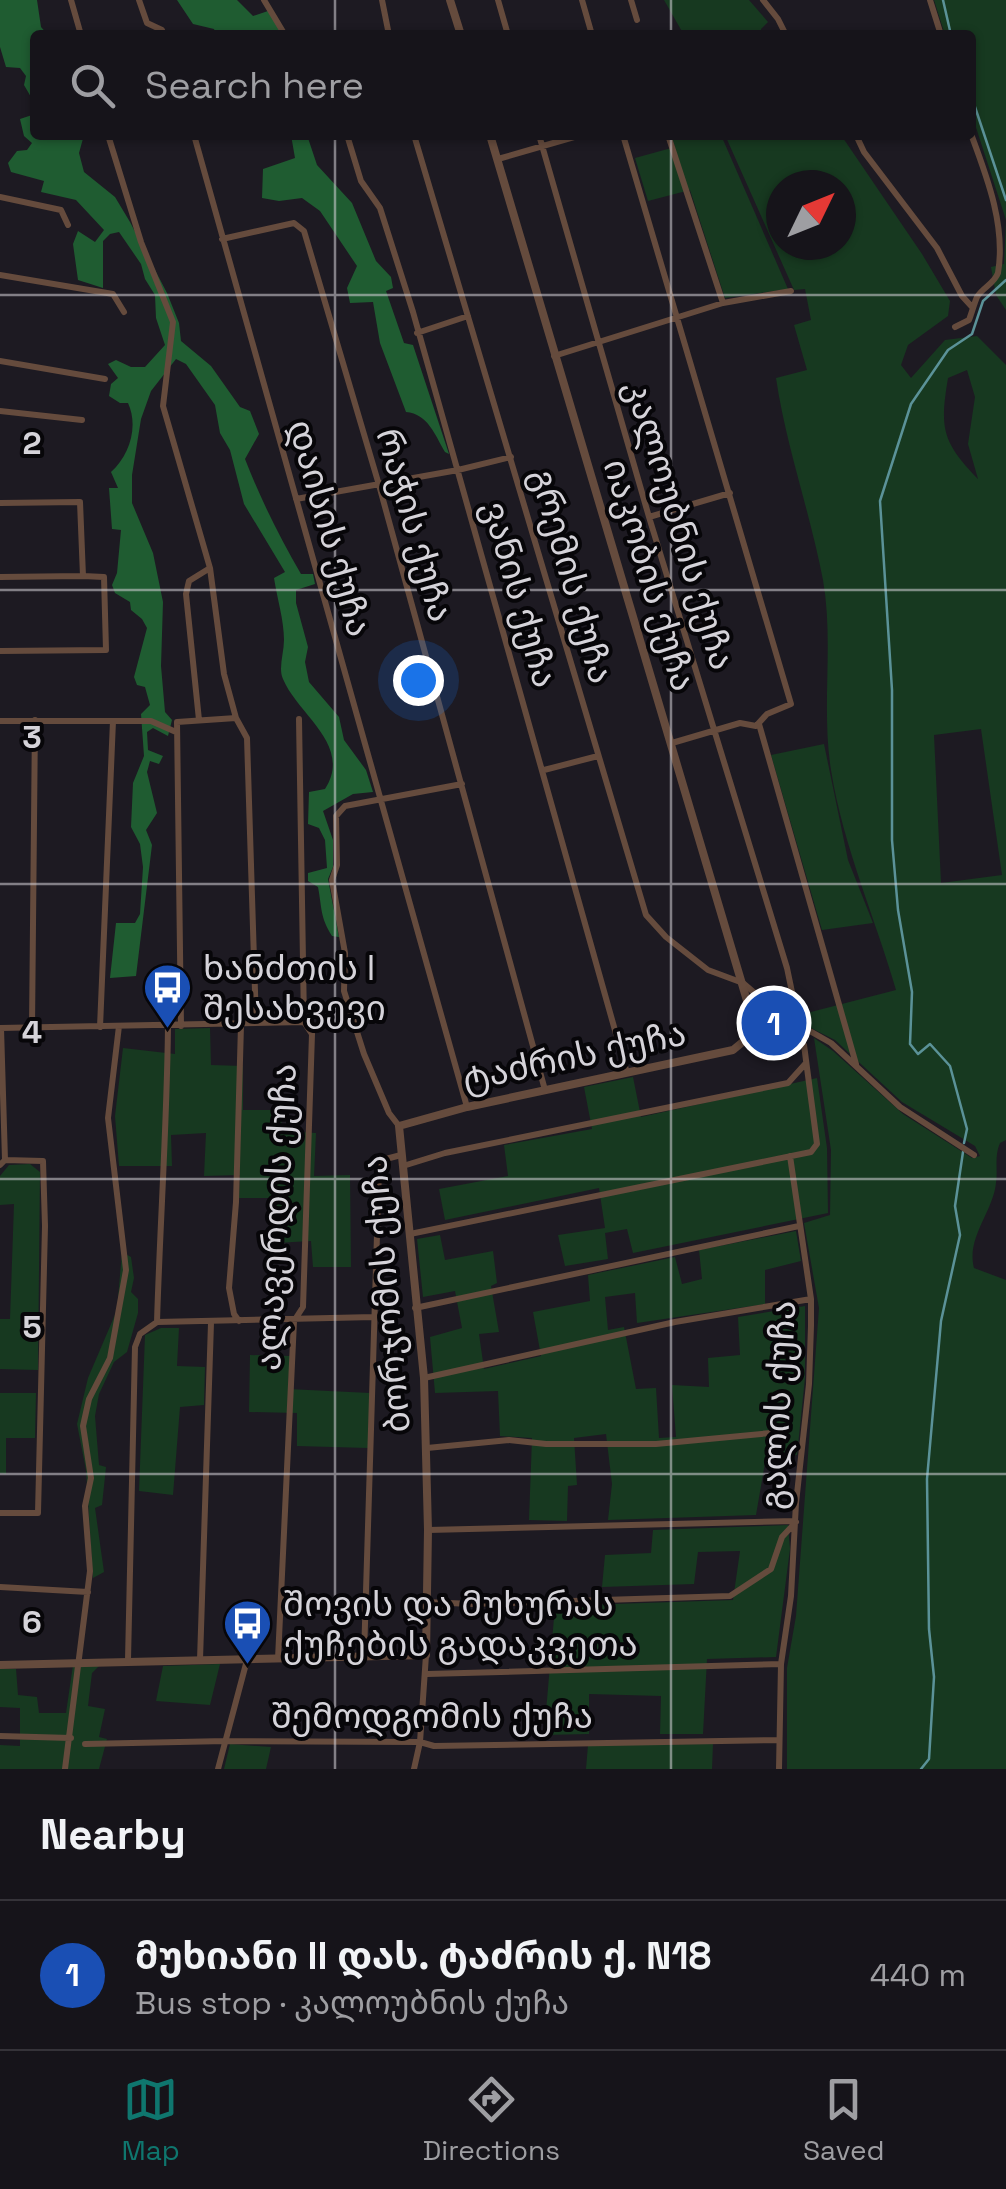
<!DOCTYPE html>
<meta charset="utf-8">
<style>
:root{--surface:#16141a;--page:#1f1d23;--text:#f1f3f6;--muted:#9e9ea2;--line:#353339;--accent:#0f766e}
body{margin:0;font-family:"Space Grotesk","Noto Sans Georgian",sans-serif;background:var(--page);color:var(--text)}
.compass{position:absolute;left:766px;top:170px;width:90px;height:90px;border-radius:50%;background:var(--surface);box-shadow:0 2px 8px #0004;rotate:47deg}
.you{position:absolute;left:418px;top:680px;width:35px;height:35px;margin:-25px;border:8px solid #fff;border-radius:50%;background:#1a73e8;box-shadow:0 0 0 15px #1a73e833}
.badge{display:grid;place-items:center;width:65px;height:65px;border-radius:50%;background:var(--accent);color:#fff;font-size:32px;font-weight:700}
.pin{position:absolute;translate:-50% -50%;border:5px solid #fff;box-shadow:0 2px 10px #0006}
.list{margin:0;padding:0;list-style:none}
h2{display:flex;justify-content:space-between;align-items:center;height:130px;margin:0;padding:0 40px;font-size:42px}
h2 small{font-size:32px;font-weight:400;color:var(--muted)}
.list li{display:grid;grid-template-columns:65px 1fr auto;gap:30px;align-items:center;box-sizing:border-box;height:150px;padding:0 40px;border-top:2px solid var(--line)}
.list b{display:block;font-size:38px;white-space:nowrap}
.list p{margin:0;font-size:32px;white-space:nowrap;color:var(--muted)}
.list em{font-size:32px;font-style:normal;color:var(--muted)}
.icon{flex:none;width:55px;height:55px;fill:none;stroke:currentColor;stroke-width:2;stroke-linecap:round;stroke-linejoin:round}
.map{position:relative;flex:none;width:1006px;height:1769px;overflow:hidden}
.search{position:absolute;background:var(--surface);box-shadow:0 2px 8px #0004;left:30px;right:30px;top:30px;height:110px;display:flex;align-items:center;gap:25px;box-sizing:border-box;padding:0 35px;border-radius:10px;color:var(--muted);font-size:38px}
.sheet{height:280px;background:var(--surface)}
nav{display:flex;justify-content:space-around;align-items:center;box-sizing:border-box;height:140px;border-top:2px solid var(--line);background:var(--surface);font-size:28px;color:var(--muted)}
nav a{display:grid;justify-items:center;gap:5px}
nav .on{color:var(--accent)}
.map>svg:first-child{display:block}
.green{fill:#173920;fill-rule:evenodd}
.forest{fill:#1f5c31}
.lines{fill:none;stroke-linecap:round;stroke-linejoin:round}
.stream{stroke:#5b9298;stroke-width:2.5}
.minor{stroke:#654b3d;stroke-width:6}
.tertiary{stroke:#654b3d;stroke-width:8}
.grid{fill:none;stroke:#d5d3d9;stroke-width:2.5;stroke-opacity:0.55}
.labels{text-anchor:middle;stroke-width:8;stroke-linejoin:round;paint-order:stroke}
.street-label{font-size:35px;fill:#d5d3d9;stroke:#070609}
.poi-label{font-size:35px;fill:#d5d3d9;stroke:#070609;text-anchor:start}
.grid-label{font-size:32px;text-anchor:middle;font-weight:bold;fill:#d5d3d9;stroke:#070609;stroke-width:8;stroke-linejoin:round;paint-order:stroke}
</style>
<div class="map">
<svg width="1006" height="1769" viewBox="0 0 1006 1769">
<rect width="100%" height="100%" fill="#1d1a22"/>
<path class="green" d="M664,0H749L768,22L761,29V35H684Z
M934,0H1006V220L971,112V35H945Z
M671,135H721L788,289L725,298L690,190L648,201L635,158L675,147Z
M725,135H841L922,254L950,301L948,316L908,345L901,365L911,378L945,340L977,336L1006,365V1140L1000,1143C994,1157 998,1168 996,1183C993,1212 966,1238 974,1268L1006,1280V1769H787V1668L796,1616L819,1308L804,1223L830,1215L831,1150L814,1038L833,1051L903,1114L972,1158L980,1156L975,1146L902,1102L835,1040L811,1028L807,1013L896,990C875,917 843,846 831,770C821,707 834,643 823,580C810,512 786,446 776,378L807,370L794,325L811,320L805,289L794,290ZM781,185H841V245H781ZM967,370L975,397L968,444L978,479C941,441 940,427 948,378ZM981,729L1002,875L941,883L934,735Z
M1006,221V310L996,295L991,267L1004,264Z
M824,744L848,860L873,923L822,930L771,755Z
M210,1028L211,1065L243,1066V1110H282L281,1131L316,1133L314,1176L350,1175L351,1267H313L311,1241L276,1243L277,1198H239L240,1175L204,1176L206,1133L171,1135L172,1166H119L115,1116L123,1048L175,1054V1029Z
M633,1077L641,1117L817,1078L827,1148L828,1213L633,1253L627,1229L605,1233L608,1259L565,1266L558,1235L605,1228L599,1188L445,1220L439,1189L508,1176L504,1145L592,1129L584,1087Z
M30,1164L40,1172L38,1370L0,1369V1319H10L14,1204L0,1205V1176L9,1165Z
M796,1231L801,1261L765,1270V1304L637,1323L635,1293L605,1297L608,1330L624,1327L636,1389L656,1388L659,1438L676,1437L672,1385L709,1387L708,1358L740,1355L738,1317L805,1306V1378L797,1455L766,1457L756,1515L608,1520L612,1484L606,1434L574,1438L577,1485L568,1486L567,1521L529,1520L532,1438L500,1436L498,1391L435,1393L430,1337L462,1328L455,1291L423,1297L417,1239L440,1235L445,1260L493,1251L497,1283L491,1286L499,1332L479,1334L484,1369L541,1356L533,1312L590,1301L588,1275L675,1257L682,1284L702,1279L699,1250Z
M122,1252L131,1257L134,1278L131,1292L138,1299V1313L127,1352L114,1362L99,1394L95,1416L99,1465L106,1467L102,1505L95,1508L104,1572L93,1578L86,1470L77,1424L88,1378L117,1310Z
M161,1328H179L177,1366L205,1367L204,1405L180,1407L173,1495L139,1491L145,1335Z
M250,1355L290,1356L288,1389L370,1393L368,1448L297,1446V1413L249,1412Z
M0,1393H36L35,1438H6V1474L0,1473Z
M788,1525L790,1549L776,1657L707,1659L703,1734H660L661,1696L589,1694V1734L544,1735L555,1606L733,1600L740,1551L698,1552L694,1584L602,1587L605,1555L651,1553L653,1530Z
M220,1664L210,1705L156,1701L163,1666Z
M73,1665L99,1666L92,1673L88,1706L105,1709L99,1737L107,1739L99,1769H0V1745L20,1746V1708L0,1707V1669H16L18,1695L37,1697L39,1713H66Z
M230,1744L271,1747L266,1769H224Z
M713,1744L712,1769H586L588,1745Z"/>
<path class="forest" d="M0,0H37L41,27L48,35H35V104L24,85L26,76L20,68L6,67L0,47Z
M177,0H237L253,16L268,11L283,35H216L214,29L193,24Z
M35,109V135H84L79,153L84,172L115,197L130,222L167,293L179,323L181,341L211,366L240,407L250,411L259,434L245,459C261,500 279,536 301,574H313L315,584L296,590V603L308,647L305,662L309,682L339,717L344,740L366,770L373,792L353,794L323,811L333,840V867L328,879L339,937L332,936C320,917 322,908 318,887L308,881V873L327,868L325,840L319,828L308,824L309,792L325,789C353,745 298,715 283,679C278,668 284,653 284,640C284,620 277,598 274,578L285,572L244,504L230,450L220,433L215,405L186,364L176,359L151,391L141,419L132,475V503L153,553L163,602L161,666L165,712L172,720L168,736L153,728L147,732L148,750L163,756L159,764L150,761L147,772L157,813L146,830L152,845L136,976L110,978L116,923H135L140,914L143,867L140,844L131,827L133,783L144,756L141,714L150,705L145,687L137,685L134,677L147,628L142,619L131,610L130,602L115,593L112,585L117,573L121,530L112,529L109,488H118L111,472C129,456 139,427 128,403H120L109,396L111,384L118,378L108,364L116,360L131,367H145L165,345L156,318L155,295L145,279L141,264L119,232L110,234L103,241V288L78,280L73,244L78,231L95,242L104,230L76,200L41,192L44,181L11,172L8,163L17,151L27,150L32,143L24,136L20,119L32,115Z
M291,135H307L317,165L352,203L376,261L391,277L393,288L386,291L404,343L413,345L449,454L445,452C435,435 428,414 406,412L380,343L373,302L350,303L347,288L357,266L320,211L302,198L279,201L262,198L263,169L295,158Z"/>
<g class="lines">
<path class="stream" d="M943,0L951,35
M971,95L1006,200
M964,1143L967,1129L950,1066L930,1044L918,1054L910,1044L912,992L898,910L892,840V690L880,501L911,404L948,350L972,334L983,301L1006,280
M921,1769L929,1759L934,1677L929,1629L927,1479L941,1321L960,1235L955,1206L963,1152"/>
<path class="minor" d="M71,0L81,35
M139,0L147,23L162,30L164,35
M264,0L285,35
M382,0L389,35
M498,0L508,35
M582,0L592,35
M631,0L637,20
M763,0L778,19L786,35
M930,0L941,35
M108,135L141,242L173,322L163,406L210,568L224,674L236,718L247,738L256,1023
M194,135L467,1107
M347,135L361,181L380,208L413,312L627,1073
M414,135L646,915L666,937L708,970L743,983L778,1013L831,1043L900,1107L974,1155
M539,135L649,517L787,968L792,992L778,1013L756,1031
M623,135L791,704L767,714L756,726L740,723L672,743
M668,135L723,303
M856,135L864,152L937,248L962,296L973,308
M498,159L581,135
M0,197L61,210L68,225
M222,239L294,223L304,231L379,485L545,1090
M0,275L113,294L124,312
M955,327L969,320C972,312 974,304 977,297C983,287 994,284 998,273C1006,226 987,177 971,134
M417,333L468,316
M554,356L723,303L791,291
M0,361L105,379
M0,411L82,420
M296,499L458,470L511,457
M0,503L80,502L83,576L104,577L106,650L0,651
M649,517L730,493
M0,577L83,576
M199,720L186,594L189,581L210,568
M0,721H113L100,1027
M113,721H151L176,732
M759,724L856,1064
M544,770L598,756
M181,1026L177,722L236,718
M32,1027L35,720
M0,1028L304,1022
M399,1126L389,1113L364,1054L344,991L345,953L332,880L337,865L336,816L345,806L462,784
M0,1165L5,1160L1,1028
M403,1166L445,1153L788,1083L806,1063
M410,1234L811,1152L817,1144L804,1045L782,1017
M415,1308L799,1226
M239,1321L234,1314L229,1288L236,1202L241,1025
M157,1322C160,1223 167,1125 168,1026
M424,1378L675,1322L811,1299
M427,1448L509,1440L546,1444H656L771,1433
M0,1513H38L45,1226L43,1161L5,1160
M428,1530L795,1521
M0,1587L88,1592
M426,1602L472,1604L730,1596L771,1569L782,1537L796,1522
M364,1656L379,1170L382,1160L401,1155
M278,1659L294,1321L303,1307L312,1034L304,1022L299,719
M128,1660L135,1347L140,1334L157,1322L374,1317
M200,1660L211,1323
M427,1674L781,1664
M0,1736L71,1738
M85,1744L226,1741L420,1742L434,1746L778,1740
M65,1769L90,1571L85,1506L91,1478L83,1426L89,1399L110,1358L126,1270L108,1118L119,1026
M218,1769L247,1660
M414,1769L420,1742L426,1655
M779,1769L781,1664L791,1596L796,1503L809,1384L811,1326V1299L790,1156"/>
<path class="tertiary" d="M450,0L461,35
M0,1665L426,1655L428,1530L424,1378L399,1126L467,1107L733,1050L756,1031L490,135"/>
</g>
<path class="grid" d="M335,0V35M671,0V35M335,135V1769M671,135V1769M0,295H1006M0,590H1006M0,884H1006M0,1179H1006M0,1474H1006"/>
<defs>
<symbol id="bus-pin" viewBox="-11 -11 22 30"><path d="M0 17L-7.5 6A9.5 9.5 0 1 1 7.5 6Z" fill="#1a4fb4" stroke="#070609"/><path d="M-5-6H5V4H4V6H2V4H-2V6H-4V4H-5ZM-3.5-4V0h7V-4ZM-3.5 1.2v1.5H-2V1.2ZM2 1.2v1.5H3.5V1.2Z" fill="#fff"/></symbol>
</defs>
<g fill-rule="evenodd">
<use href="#bus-pin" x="140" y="960" width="55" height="75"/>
<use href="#bus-pin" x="220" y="1596" width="55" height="75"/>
</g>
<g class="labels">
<g class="street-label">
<text transform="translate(415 525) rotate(74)" y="12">რაჭის ქუჩა</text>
<text transform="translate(680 525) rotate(73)" y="12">კალოუბნის ქუჩა</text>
<text transform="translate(330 528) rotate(74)" y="12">დაისის ქუჩა</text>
<text transform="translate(650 575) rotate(73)" y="12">იაკობის ქუჩა</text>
<text transform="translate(572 576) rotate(74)" y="12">გრემის ქუჩა</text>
<text transform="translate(520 594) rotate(74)" y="12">ვანის ქუჩა</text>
<text transform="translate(574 1056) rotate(-12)" y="12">ტაძრის ქუჩა</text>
<text transform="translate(276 1217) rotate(-87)" y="12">ალავერდის ქუჩა</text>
<text transform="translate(386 1294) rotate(-95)" y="12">ბორჯომის ქუჩა</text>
<text transform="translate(778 1405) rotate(-87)" y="12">გალის ქუჩა</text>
<text x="432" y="1728">შემოდგომის ქუჩა</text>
</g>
<g class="poi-label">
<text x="203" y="980">ხანძთის I<tspan x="203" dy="40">შესახვევი</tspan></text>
<text x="283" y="1616">შოვის და მუხურას<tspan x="283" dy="40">ქუჩების გადაკვეთა</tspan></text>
</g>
</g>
<g class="grid-label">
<text x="32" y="454">2</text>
<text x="32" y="748">3</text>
<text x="32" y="1043">4</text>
<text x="32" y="1338">5</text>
<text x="32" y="1633">6</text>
</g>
</svg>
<svg class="compass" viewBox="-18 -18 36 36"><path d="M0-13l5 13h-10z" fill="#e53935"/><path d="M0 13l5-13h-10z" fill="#9e9ea2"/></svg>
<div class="you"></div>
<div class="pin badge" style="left:774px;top:1023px;background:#1a4fb4">1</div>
<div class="search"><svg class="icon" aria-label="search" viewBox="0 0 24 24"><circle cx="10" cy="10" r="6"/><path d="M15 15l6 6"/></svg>Search here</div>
</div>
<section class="sheet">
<h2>Nearby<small></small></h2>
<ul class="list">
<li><span class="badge" style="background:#1a4fb4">1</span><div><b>მუხიანი II დას. ტაძრის ქ. N18</b><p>Bus stop · კალოუბნის ქუჩა</p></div><em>440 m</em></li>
</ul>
</section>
<nav>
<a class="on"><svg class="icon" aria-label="map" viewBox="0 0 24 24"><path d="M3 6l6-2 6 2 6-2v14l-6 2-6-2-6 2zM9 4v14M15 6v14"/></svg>Map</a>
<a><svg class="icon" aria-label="directions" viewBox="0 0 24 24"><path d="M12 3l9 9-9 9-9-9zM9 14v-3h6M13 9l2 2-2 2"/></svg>Directions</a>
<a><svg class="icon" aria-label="saved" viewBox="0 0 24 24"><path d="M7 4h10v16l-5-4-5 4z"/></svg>Saved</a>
</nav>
